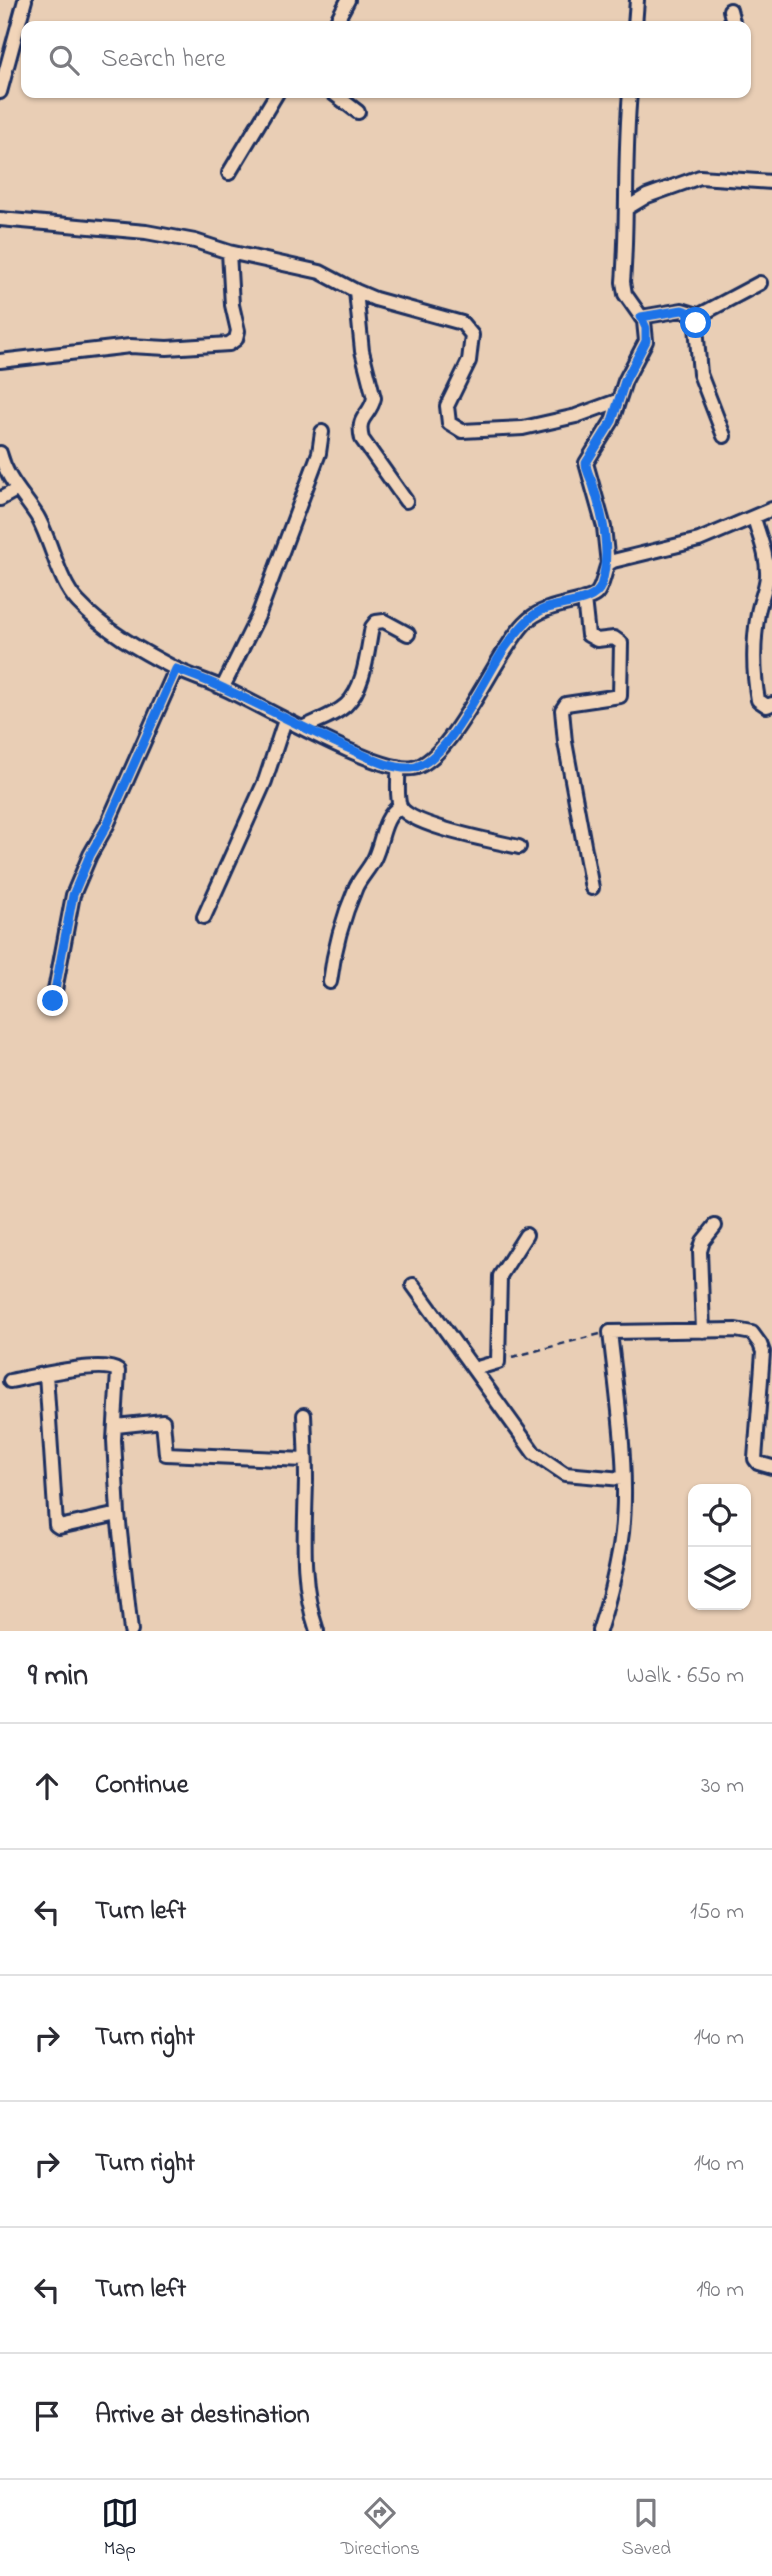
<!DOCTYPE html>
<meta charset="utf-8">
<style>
:root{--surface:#fff;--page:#f2f2f3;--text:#2b2b33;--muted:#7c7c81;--line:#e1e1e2;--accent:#111827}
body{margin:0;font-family:"Indie Flower",sans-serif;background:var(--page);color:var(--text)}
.controls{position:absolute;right:21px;bottom:21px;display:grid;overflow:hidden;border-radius:14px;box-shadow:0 2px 5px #0004}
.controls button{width:63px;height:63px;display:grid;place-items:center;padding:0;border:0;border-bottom:2px solid var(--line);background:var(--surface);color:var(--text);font:35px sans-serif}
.stop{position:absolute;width:21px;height:21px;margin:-16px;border:5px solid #1a73e8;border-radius:50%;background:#fff}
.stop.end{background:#1a73e8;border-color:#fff;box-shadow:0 2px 7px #0008}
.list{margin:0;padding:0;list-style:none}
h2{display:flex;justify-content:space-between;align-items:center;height:91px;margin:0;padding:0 28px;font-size:30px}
h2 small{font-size:23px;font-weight:400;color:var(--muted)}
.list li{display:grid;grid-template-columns:46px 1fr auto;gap:21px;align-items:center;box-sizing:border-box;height:126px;padding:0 28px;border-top:2px solid var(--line)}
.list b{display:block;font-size:26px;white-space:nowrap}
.list em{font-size:23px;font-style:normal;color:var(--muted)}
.icon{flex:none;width:38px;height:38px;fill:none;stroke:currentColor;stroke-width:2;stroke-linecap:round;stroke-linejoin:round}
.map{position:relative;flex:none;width:772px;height:1631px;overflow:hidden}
.search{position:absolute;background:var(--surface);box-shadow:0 2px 5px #0004;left:21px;right:21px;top:21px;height:77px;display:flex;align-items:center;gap:18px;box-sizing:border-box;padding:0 24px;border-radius:14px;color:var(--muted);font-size:26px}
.sheet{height:847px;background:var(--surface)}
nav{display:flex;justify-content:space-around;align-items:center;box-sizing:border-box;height:98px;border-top:2px solid var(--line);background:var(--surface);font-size:19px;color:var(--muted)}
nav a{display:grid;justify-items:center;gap:4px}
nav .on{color:var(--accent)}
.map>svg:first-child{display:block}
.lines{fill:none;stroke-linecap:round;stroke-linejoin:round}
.minor-casing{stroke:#1b2f5e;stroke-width:18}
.path{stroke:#1b2f5e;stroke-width:2.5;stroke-dasharray:7 5;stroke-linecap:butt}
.minor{stroke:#f2d5b9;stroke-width:12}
.route{stroke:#1a73e8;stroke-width:9}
</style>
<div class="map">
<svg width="772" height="1631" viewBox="0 0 772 1631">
<rect width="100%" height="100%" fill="#e9ceb5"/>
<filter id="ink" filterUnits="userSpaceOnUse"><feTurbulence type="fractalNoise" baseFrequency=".0143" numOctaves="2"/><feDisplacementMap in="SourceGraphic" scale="14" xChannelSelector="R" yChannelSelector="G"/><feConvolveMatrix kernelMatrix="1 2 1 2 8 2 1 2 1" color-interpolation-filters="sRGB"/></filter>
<g filter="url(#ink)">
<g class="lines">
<defs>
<path id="minor" d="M730,10L734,26
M334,26L348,0
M635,26L637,0
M0,92L25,0
M333,93L358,112
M229,173L277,93
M627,208L647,196L700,177L772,182
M0,219L146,232L195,241L229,252L320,272L356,291L375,299L462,323L472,335L469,361L447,406L449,423L462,431L523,428L576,416L617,401
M356,291L362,351L374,398C370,417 356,415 362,439L406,501
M641,317L682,310L695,314L700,374L724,436
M696,317L760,283
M0,361L130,346L167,348L229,344L236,339L238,331L232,305L229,252
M0,453C7,480 23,494 37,516C52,542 58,581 78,602C104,630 141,651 174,668C190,676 207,681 223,688C261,705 378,774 413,768C452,761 495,654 525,623C546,601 588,604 597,593C603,586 604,573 608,564L613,561L699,540L772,509
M0,499L16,490
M754,518C759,536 768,556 767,576C766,589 760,601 758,613C753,642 753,672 758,700L767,706L772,704
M608,564L604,527L586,463L612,421L625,381L646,341L644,321L625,294L623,282C628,219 624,156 630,93
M584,599L588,635L597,640L614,638L621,643L620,696L566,704L562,710L565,742L592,888
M223,687L258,616L319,453L322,432
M302,728C316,721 334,716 346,705C365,687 367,652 372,627L376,622L384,621L408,634
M398,767C399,778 396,796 400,806C409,826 498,842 519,847
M204,917L265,781L285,720
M330,982C334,949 343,917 356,887C361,877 369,869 374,859C383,841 382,818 400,806
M53,1001L73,895L90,855L107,825L176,669
M413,1285L534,1453L565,1474L622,1479
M703,1331L700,1251L703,1241L715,1226
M474,1369L498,1362L500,1276L526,1235
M46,1374L56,1525L59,1527L118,1514
M10,1381C31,1377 103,1359 118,1371L114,1440L118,1514L131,1631
M304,1415C305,1437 306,1459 306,1480C305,1531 300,1582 317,1631
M116,1426L163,1421L166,1454L305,1460
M599,1631C608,1604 615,1575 620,1547C631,1483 617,1397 610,1332L736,1330L752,1333L760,1344L763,1352L755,1459L758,1463L772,1467"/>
</defs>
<use href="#minor" class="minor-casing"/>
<path class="path" d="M512,1357L600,1334"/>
<use href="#minor" class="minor"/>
</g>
</g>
<g class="lines" filter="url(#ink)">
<path class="route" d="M53,1001L73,895L90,855L107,825L176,669C192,675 209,681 225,689C267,708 307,730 350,749C369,757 389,769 410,768C449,765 485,674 507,645C515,634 527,618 540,611C556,602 594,605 601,586C611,554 604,520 594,488C592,479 586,472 586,463L612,421L625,381L646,341V328L641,317L682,310L695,314L696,323"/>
</g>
</svg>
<div class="controls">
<button><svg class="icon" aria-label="locate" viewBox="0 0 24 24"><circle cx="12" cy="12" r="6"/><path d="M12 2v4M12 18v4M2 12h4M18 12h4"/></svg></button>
<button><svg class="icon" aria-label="layers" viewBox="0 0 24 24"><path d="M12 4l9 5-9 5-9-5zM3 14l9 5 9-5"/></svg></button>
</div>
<div class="stop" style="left:696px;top:323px"></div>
<div class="stop end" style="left:53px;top:1001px"></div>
<div class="search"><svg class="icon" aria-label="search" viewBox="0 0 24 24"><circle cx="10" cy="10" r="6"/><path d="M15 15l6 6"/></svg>Search here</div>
</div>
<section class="sheet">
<h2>9 min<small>Walk · 650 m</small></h2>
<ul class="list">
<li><svg class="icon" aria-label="ahead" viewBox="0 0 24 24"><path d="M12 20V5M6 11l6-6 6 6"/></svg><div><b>Continue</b></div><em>30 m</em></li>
<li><svg class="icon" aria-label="left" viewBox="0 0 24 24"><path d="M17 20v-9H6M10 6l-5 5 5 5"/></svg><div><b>Turn left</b></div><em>150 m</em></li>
<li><svg class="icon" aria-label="right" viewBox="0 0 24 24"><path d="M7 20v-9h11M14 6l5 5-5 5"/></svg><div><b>Turn right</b></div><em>140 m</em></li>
<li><svg class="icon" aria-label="right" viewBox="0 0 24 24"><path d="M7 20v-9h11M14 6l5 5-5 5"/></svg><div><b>Turn right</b></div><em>140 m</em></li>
<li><svg class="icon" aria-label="left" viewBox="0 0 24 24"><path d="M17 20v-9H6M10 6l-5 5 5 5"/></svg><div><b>Turn left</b></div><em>190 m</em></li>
<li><svg class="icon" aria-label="arrive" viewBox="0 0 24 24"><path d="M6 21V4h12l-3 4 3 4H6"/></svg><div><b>Arrive at destination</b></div></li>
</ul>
</section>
<nav>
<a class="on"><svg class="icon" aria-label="map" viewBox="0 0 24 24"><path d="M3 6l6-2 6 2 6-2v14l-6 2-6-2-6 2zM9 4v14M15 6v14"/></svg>Map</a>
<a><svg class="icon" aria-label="directions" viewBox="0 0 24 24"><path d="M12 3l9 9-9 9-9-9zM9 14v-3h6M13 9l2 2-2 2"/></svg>Directions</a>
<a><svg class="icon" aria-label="saved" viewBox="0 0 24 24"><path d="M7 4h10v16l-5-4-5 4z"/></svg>Saved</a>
</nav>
